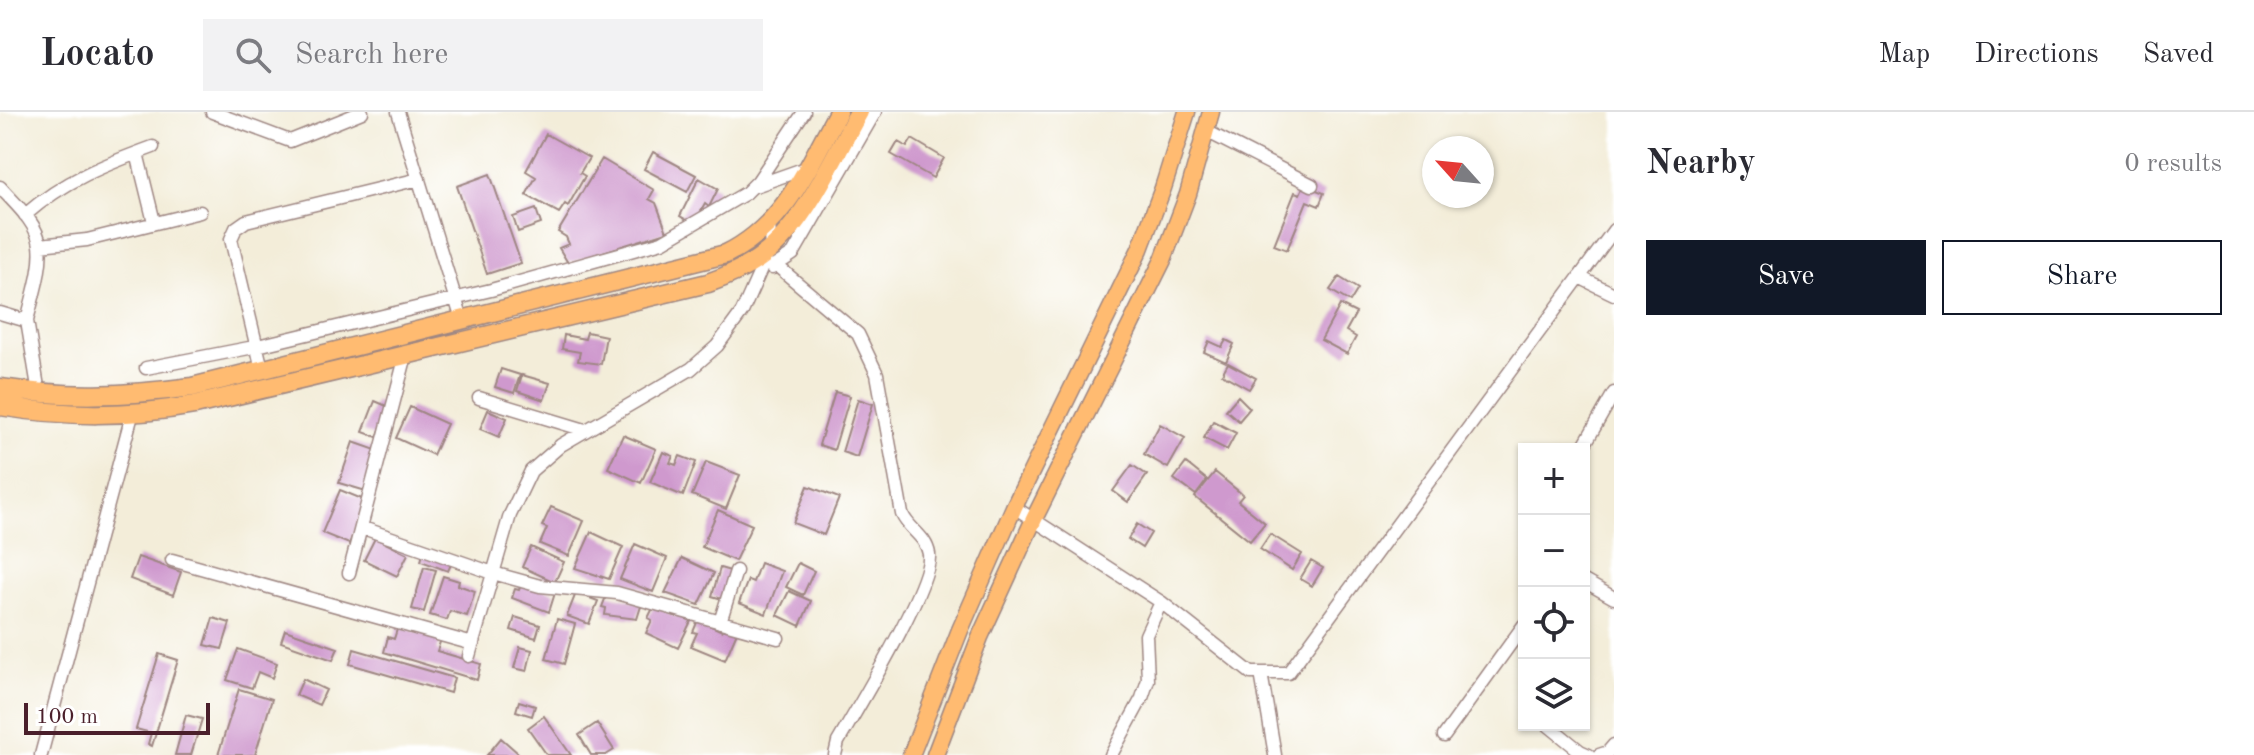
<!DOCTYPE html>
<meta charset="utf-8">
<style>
:root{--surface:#fff;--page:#f2f2f3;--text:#2b2b33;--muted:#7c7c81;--line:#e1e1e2;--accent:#111827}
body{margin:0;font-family:"Old Standard TT",serif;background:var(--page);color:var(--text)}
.controls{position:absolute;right:24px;bottom:24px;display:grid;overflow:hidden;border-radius:0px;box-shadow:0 2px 6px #0004}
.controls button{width:72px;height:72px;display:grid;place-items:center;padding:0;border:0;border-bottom:2px solid var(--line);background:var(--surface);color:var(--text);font:40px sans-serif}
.compass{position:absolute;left:1422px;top:24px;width:72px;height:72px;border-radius:50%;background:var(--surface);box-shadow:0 2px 6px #0004;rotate:297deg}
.scale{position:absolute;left:24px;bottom:20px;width:186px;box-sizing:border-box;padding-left:8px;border:4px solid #4a1f2b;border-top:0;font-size:22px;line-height:28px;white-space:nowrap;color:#4a1f2b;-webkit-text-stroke:6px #fff;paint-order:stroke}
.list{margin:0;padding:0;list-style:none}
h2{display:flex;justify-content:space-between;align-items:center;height:104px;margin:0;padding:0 32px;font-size:34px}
h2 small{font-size:26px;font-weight:400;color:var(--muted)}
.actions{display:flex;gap:16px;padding:24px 32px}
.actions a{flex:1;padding:18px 0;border:2px solid var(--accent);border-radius:0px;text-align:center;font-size:28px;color:var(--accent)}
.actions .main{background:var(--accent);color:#fff}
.icon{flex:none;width:44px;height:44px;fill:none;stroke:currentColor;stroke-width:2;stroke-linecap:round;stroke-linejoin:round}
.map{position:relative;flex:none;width:1614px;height:643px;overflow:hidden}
header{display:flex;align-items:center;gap:48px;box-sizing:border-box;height:112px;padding:0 40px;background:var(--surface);border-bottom:2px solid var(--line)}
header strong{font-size:38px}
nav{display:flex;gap:44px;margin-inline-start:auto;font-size:28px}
.search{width:560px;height:72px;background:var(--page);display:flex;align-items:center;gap:20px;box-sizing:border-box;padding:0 28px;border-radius:0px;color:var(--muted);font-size:30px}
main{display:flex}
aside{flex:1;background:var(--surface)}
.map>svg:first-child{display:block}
.building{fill:#cf99ce}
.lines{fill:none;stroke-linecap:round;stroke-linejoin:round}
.minor-casing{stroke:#9e8682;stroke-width:15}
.major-casing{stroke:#9e8682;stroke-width:19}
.highway-casing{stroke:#9e8682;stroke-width:21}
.minor{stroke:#fff;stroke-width:12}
.major{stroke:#ffbb71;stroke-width:16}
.highway{stroke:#ffbb71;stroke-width:18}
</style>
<header>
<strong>Locato</strong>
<div class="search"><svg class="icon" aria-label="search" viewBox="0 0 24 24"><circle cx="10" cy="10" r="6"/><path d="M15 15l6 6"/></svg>Search here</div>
<nav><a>Map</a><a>Directions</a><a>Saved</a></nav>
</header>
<main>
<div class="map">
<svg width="1614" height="643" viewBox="0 0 1614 643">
<rect width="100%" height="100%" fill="#fff"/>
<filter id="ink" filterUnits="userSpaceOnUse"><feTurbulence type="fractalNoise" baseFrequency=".0125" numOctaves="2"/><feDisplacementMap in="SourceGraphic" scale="16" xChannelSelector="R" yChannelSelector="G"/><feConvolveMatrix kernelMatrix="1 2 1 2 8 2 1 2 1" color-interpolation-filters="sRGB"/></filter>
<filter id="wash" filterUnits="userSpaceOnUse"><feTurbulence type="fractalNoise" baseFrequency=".006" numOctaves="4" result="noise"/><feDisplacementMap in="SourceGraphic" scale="32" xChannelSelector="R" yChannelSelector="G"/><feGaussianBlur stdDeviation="1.8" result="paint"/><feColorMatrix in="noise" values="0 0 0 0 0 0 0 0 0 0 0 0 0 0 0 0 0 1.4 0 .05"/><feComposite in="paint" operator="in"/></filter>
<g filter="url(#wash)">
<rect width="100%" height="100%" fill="#f3edd9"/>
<g id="blocks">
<path class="building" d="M546,22L589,46L580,61L585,64L568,94L565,92L559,101L526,83L536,65L526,59Z
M912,27L944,46L933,66L891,42L898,30L907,35Z
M653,40L696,63L687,80L644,57Z
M602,47L654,78L649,87L656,91L667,120L568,151L559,136L569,132L566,125L558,120Z
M490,62L521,151L487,162L457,74Z
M699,66L718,77L709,95L705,92L694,112L680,104Z
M1304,73L1324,81L1319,94L1307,89L1287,138L1274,133L1295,80L1300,82Z
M536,97L541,112L518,120L513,105Z
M1339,165L1358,177L1350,190L1330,178Z
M1340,193L1356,201L1346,219L1356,225L1347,242L1321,228Z
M587,220L606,224L601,252L578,249L580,240L562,237L564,223L585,227Z
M1226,228L1234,232L1226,250L1204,240L1209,229L1222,235Z
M1228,251L1256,266L1249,277L1222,262Z
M501,257L520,263L514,281L495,275Z
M522,263L550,271L544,288L517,279Z
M835,280L850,284L834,338L819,333Z
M1238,284L1250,296L1239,309L1226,298Z
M858,287L873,292L857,345L842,340Z
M375,289L389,295L377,325L363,320Z
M410,295L447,312L433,343L396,326Z
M488,298L507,306L499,325L480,317Z
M1213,309L1236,321L1227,338L1204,326Z
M1160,312L1185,326L1168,356L1144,342Z
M623,323L656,337L641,371L608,356Z
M353,330L379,339L366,379L339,371Z
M663,340L673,344L670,351L676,353L680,344L696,350L683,384L650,370Z
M706,350L740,363L726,397L692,383Z
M1186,351L1207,368L1196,383L1174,367Z
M1132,353L1147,363L1128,390L1113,379Z
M1215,360L1243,383L1238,389L1265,411L1250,429L1195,385Z
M808,374L839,386L824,423L793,411Z
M340,378L367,389L349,432L322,421Z
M551,395L584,409L569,444L540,432L547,416L542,414Z
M718,398L752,413L735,449L702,435Z
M1137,412L1151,421L1142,436L1128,427Z
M591,420L623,435L609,467L575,456Z
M1270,422L1302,442L1292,458L1260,437Z
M375,426L408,442L397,464L364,448Z
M635,432L667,446L653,480L620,467Z
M531,435L564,450L555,470L522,455Z
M424,439L452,450L448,459L421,449Z
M138,445L181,460L173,483L130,467Z
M682,446L714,461L699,493L665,481Z
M1311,449L1323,456L1312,474L1300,467Z
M760,451L782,459L766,502L739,491L748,468L753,470Z
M798,451L814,459L803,483L786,475Z
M424,455L436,458L424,500L412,497Z
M720,456L730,459L722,487L712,484Z
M443,464L459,469L458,473L475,479L467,504L450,499L447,508L430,503Z
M522,470L555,481L549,500L512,486L515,477L519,478Z
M789,479L811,489L800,514L777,503Z
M576,481L598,489L589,512L567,504Z
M607,482L642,491L637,507L605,503L606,496L602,495Z
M654,494L677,505L679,501L692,507L678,536L646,521L652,508L648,506Z
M515,505L540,513L536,526L511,518Z
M213,506L230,511L222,537L205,533Z
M557,507L575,512L564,552L546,547Z
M698,508L722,519L724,515L737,520L725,548L691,534L697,521L693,520Z
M398,514L441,527L437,539L481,552L477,568L384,540L388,525L394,527Z
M285,518L338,536L333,548L281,530Z
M520,535L532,538L527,559L514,556Z
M238,537L277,551L272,566L258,560L252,576L227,568Z
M354,537L454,566L450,581L350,552Z
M159,542L178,548L152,634L148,632L151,621L136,617Z
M303,567L326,578L319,593L296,583Z
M239,577L272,587L255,643H218Z
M519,589L535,594L532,604L516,599Z
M186,603L202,607L191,643H175Z
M544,604L571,643H547L528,616Z
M597,611L614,638L606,643H591L579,623Z
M501,626L518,641L517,643H487Z"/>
</g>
</g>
<g filter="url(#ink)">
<use href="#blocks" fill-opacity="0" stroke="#9e8682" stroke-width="2"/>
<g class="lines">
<defs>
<path id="minor" d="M212,0L290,29L362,0
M398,0L462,208
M1206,19L1312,73
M137,41L154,110
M755,74L806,56
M0,75C14,91 37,110 40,133C43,156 32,186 27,209
M25,103C65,68 104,53 153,35
M40,133L87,128L200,100
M776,153L858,222L877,262L902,402C909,418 926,424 929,442C933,472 857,597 838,630L835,643
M772,156L793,142L875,0
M1579,165L1614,182
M0,201L27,209L39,281
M146,256L249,236L491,178L662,130L746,81L758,69L804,0
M262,257L231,127L236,116L246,109L419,67
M479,286L585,318
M1582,337L1614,281
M1014,395L1161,490L1251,561H1288L1614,118
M363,416L493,461L540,474L617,481L778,526
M172,448L473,532
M349,461L406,243
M1584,469L1614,486
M720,510L736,459
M469,544L510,403L531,359L561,333L691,257L717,234L742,200L771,135L769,113
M1261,561L1275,643
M1548,613L1580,639L1589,643
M1444,624L1524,513
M41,643L132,303
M1111,643L1142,586L1148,568L1146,523L1161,490
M1599,643L1608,640L1614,633"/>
<path id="major" d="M911,643L960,518L1014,395L1140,137L1163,76L1187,0
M935,643L980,525L1034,407L1163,148L1188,82L1211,0"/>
<path id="highway" d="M0,276C68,286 124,284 192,275L726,142C786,112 807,56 838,0
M0,294C67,305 128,305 195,293L708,171C725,165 742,158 758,147C804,116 832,47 859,0"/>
</defs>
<use href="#minor" class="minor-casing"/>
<use href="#major" class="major-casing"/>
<use href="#highway" class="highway-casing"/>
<use href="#minor" class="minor"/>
<use href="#major" class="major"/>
<use href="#highway" class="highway"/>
</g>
</g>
</svg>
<div class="controls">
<button>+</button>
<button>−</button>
<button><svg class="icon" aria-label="locate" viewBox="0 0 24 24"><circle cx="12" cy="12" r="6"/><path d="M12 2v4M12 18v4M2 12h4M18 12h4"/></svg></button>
<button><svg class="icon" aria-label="layers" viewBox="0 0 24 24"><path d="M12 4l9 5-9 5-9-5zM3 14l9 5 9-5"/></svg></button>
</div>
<svg class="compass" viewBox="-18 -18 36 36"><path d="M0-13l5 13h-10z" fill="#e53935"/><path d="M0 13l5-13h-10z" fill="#7c7c81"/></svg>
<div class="scale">100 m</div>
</div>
<aside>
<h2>Nearby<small>0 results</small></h2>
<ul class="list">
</ul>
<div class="actions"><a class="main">Save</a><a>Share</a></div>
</aside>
</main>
